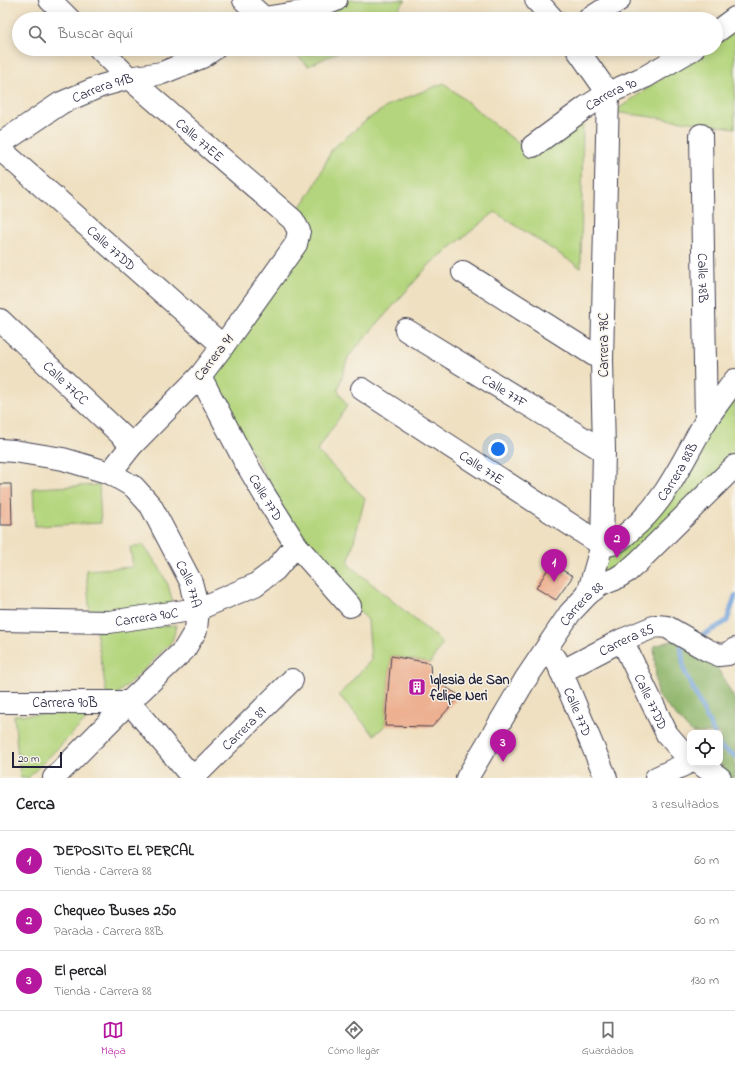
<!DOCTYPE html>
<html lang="es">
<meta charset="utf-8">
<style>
:root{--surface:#fff;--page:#f6f6f6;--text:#202124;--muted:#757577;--line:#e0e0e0;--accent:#b5179e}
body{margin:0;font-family:"Indie Flower",sans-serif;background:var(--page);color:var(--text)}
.controls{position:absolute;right:12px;bottom:12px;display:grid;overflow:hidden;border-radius:8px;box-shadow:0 2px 10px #0003}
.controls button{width:36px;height:36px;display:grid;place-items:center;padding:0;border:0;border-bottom:1px solid var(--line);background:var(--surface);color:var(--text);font:20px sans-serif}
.scale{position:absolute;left:12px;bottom:10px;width:50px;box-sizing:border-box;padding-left:4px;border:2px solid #22223b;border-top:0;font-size:11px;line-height:14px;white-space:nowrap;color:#22223b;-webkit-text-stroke:3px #f7f3e8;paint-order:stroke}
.you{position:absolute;left:498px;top:449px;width:14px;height:14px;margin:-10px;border:3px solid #fff;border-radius:50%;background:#1a73e8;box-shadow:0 0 0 6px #1a73e833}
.badge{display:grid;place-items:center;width:26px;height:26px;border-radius:50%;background:var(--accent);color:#fff;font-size:13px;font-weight:700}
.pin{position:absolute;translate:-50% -33px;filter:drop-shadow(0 1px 2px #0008)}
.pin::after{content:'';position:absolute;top:21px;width:14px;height:12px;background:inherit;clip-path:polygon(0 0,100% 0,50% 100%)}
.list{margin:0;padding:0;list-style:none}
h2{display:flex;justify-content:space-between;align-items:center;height:52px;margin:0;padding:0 16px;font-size:17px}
h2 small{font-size:13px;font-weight:400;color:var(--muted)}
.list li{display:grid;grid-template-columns:26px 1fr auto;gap:12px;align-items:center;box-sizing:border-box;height:60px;padding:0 16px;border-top:1px solid var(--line)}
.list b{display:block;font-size:15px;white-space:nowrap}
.list p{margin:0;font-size:13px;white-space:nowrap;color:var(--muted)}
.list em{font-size:13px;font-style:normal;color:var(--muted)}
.icon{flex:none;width:22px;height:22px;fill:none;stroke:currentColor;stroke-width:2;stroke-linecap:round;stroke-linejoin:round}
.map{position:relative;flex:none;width:735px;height:778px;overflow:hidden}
.search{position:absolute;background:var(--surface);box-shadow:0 2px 10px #0003;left:12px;right:12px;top:12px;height:44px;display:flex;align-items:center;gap:10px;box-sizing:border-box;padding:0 14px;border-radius:22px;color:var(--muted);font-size:15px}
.sheet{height:232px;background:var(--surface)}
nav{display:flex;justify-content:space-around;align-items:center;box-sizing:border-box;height:56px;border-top:1px solid var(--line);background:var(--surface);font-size:11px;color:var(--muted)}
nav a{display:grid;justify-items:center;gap:2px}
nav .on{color:var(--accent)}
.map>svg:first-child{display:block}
.green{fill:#b4d57d;stroke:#6b7c5c}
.forest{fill:#8fb66c;stroke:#586c54}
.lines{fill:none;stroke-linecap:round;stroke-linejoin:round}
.stream{stroke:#6ea1da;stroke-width:5}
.building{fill:#edb091}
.minor-casing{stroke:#413e4f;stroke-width:24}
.minor{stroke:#fff;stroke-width:22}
.labels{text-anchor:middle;stroke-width:3;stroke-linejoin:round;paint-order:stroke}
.street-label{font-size:14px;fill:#22223b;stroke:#f7f3e8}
.poi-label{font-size:14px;font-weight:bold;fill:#22223b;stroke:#f7f3e8;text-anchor:start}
</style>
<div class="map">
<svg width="735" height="778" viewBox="0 0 735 778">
<rect width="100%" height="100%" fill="#f7f3e8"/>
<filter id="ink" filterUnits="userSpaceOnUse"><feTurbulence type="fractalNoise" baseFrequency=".025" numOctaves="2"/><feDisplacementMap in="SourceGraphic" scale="8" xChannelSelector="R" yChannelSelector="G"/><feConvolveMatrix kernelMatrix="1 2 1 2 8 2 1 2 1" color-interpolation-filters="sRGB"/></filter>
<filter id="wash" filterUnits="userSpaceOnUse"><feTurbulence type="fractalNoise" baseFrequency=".012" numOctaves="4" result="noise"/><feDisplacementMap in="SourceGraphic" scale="16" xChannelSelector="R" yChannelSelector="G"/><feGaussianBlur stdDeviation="0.9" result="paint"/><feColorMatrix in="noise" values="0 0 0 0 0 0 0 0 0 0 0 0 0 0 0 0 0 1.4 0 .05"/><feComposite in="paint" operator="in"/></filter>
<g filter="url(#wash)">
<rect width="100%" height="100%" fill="#efe0c1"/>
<path class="green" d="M344,0H406L388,19H293Z
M726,30L735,36V128L614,112L703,49H716V39Z
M290,49H345L308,66Z
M444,83L530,153L583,114L581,268L495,212L430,264L348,357L338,390L347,406L317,451L365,498L348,564L443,643L430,663L391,656L385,726L374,735L339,695L371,660L368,620L325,575L301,540L210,376L309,237L295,212L305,201L316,183L332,149L368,119L391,104Z
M735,380V466L600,585L602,545L622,538Z
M99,485L101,523L35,526L33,488Z
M143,545L159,567L168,585L174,607L90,615L86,570L133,567L130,547Z
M177,625L172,641L148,666L116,695L107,696L96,631Z
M93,713L28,778H20L14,715Z"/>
<path class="forest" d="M678,639L711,656L735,700V778H731L719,763H720V733H692L657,695L654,646Z"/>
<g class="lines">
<path class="stream" d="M698,638L727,621L735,596
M686,644L681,647L684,670L714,733
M720,746L721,748L735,756"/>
</g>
<g id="blocks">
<path class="building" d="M0,484H11L12,525H0Z
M551,564L573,576L556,600L536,588Z
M391,656L430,663L431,678L460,696L432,727L385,726Z"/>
</g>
</g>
<g filter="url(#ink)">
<use href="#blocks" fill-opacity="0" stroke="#413e4f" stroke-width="1"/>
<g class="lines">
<defs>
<g id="minor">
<path d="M50,0L69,19"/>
<path d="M244,0L264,18L308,11L336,0"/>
<path d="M536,0L553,19"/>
<path d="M589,19L619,0"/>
<path d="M716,32L735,18"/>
<path id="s1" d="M100,49L129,78L293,220L299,231L296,244L223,346L200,376L132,445L110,473"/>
<path d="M577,49L608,93L602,360L604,451L602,545L588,594"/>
<path id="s2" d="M701,135L706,421"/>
<path id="s3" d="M0,144L61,103L101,86L129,78L162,73L202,57L214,49"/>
<path id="s4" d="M533,146L586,107L608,93L645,77L693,49"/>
<path id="s5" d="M0,149L223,346"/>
<path d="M463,272L602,360"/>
<path id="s6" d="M0,320L132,445"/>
<path id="s7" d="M406,330L604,451"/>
<path id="s8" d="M200,376L243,458L264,494L296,545L350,606"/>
<path id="s9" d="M362,389L602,545C605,544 609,545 612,544C619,542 626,534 631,530C666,501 683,460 705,422C714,408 725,394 735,380"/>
<path id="s10" d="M0,450L14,451L63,459L110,473L134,487L151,506L191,582L198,609L196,630L184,650L129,702L54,778"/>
<path id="s11" d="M0,620L109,622L198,609L255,585L275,570L296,545"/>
<path id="s12" d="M622,640L667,734L680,749L690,757"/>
<path id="s13" d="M556,659L606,778"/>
<path id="s14" d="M561,672L622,640L656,626L667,627L707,650L719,655L728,654L735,649"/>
<path id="s15" d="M0,702H129L186,770L192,773L199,772L292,680"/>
<path d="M699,763L720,778"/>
<path id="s16" d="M467,778L525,680L570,613L588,594L600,585L615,579L628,571L638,562L735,466"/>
<path d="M656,778L690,762"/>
</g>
</defs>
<use href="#minor" class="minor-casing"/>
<use href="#minor" class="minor"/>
</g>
</g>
<defs>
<symbol id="building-square" viewBox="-11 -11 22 22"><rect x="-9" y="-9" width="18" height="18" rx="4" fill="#b5179e" stroke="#f7f3e8"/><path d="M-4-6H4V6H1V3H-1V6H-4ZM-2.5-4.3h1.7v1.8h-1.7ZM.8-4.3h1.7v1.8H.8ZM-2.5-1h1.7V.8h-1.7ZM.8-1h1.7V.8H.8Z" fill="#fff"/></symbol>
</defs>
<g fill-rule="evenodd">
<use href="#building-square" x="407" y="677" width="20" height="20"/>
</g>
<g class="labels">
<g class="street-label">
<text dy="5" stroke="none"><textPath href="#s3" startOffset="118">Carrera 91B</textPath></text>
<text dy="5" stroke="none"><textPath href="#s4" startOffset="94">Carrera 90</textPath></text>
<text dy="5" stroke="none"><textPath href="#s1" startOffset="135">Calle 77EE</textPath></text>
<text dy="5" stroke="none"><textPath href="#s5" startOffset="149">Calle 77DD</textPath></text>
<text dy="5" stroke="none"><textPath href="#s2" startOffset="143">Calle 78B</textPath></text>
<text transform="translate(603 345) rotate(-90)" y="5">Carrera 78C</text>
<text transform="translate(213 357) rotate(-52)" y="5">Carrera 91</text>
<text dy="5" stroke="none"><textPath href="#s6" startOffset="91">Calle 77CC</textPath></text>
<text dy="5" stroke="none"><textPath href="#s7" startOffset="116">Calle 77F</textPath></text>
<text dy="5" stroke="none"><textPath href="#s9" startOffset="143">Calle 77E</textPath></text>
<text dy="5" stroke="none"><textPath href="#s9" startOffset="395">Carrera 88B</textPath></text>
<text dy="5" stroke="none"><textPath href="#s8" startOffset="138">Calle 77D</textPath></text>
<text dy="5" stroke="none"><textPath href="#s10" startOffset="253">Calle 77A</textPath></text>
<text dy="5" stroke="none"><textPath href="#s16" startOffset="209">Carrera 88</textPath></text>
<text dy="5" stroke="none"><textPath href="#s11" startOffset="147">Carrera 90C</textPath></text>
<text dy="5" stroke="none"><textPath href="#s14" startOffset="73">Carrera 85</textPath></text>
<text dy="5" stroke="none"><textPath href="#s12" startOffset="68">Calle 77DD</textPath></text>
<text dy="5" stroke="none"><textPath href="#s15" startOffset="65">Carrera 90B</textPath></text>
<text dy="5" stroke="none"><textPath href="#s13" startOffset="57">Calle 77D</textPath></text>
<text dy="5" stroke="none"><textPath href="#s15" startOffset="294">Carrera 89</textPath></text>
</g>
<g class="poi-label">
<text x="430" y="684">Iglesia de San<tspan x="430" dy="16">felipe Neri</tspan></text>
</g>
</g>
</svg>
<div class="controls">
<button><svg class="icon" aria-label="locate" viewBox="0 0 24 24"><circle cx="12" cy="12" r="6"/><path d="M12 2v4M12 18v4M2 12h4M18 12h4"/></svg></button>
</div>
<div class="scale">20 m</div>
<div class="you"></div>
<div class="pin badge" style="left:554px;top:582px">1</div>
<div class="pin badge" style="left:617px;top:558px">2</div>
<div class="pin badge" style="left:503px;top:762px">3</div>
<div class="search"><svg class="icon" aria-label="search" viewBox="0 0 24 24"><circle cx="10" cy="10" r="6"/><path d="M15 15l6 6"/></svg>Buscar aquí</div>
</div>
<section class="sheet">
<h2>Cerca<small>3 resultados</small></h2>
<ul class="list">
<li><span class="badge">1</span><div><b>DEPOSITO EL PERCAL</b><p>Tienda · Carrera 88</p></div><em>60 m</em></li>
<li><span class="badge">2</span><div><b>Chequeo Buses 250</b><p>Parada · Carrera 88B</p></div><em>60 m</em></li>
<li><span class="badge">3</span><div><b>El percal</b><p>Tienda · Carrera 88</p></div><em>130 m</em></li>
</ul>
</section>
<nav>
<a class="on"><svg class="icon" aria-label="map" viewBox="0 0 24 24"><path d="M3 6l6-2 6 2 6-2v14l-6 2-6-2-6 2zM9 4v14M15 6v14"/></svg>Mapa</a>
<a><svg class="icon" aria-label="directions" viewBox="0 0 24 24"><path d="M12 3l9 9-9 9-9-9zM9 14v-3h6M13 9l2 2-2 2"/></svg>Cómo llegar</a>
<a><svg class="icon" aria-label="saved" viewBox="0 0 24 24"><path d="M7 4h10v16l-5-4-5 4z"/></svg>Guardados</a>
</nav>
